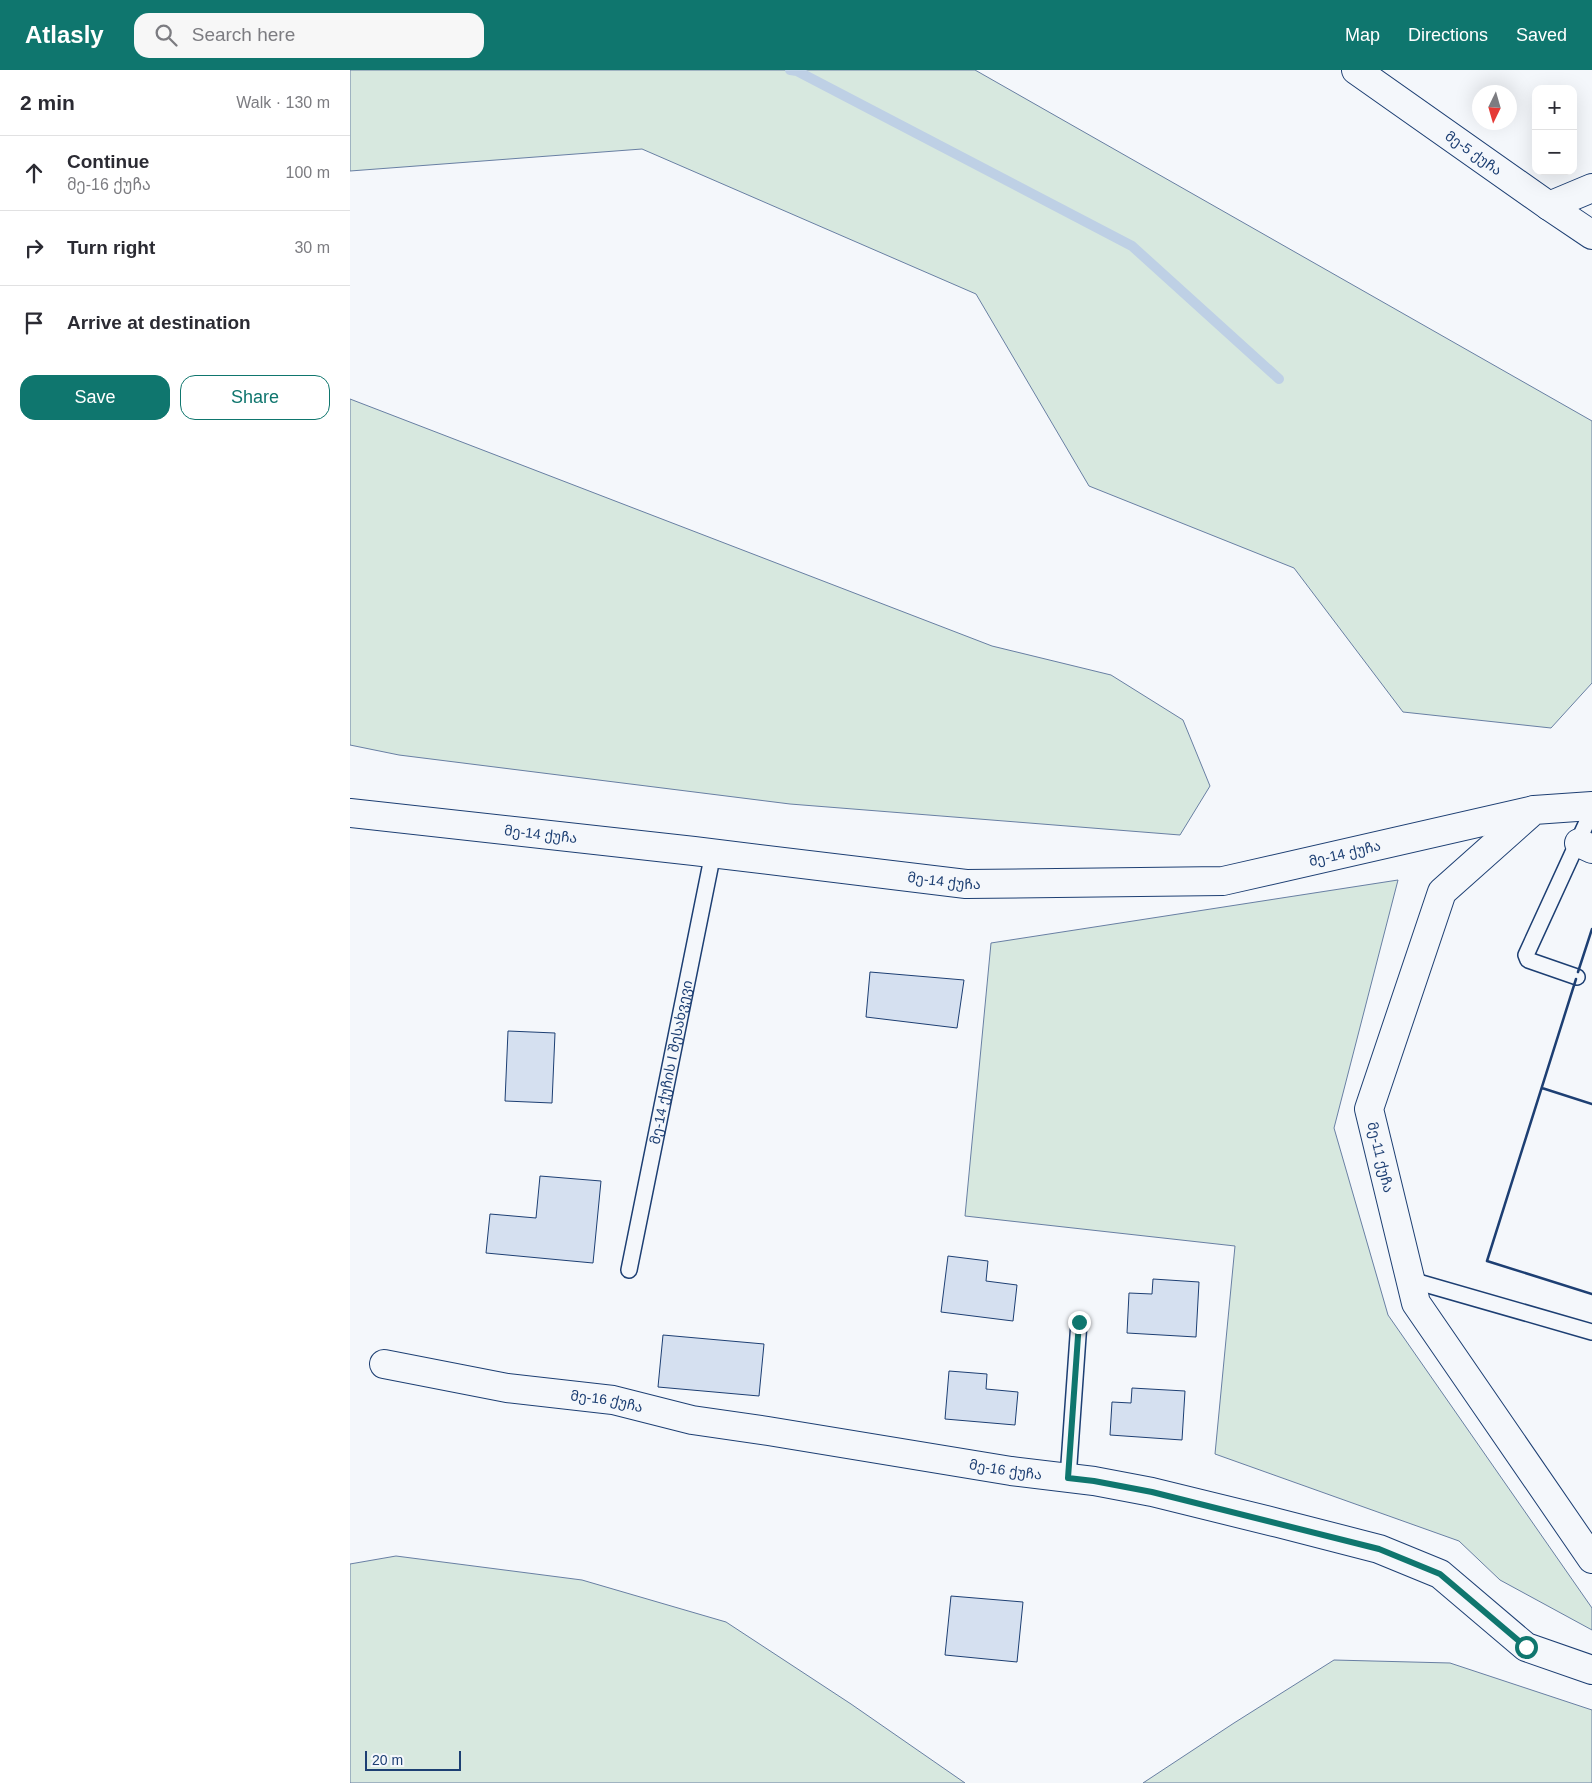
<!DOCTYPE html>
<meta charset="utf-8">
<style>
:root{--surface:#fff;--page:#f7f7f7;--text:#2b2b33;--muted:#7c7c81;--line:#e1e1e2;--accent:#0f766e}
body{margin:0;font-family:Arial,"Noto Sans Georgian",sans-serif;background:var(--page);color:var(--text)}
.controls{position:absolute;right:15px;top:15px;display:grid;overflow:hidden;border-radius:10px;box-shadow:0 5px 20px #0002}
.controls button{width:45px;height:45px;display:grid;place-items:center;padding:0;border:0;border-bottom:1px solid var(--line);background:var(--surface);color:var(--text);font:25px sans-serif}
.compass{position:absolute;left:1122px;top:15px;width:45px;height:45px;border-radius:50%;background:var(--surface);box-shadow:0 5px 20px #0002;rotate:185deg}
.scale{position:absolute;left:15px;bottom:12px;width:96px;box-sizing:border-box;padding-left:5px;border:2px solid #1d3f73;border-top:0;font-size:14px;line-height:18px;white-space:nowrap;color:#1d3f73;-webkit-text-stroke:4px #f4f7fb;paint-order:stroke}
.stop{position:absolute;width:15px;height:15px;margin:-11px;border:4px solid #0f766e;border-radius:50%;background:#fff}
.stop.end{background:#0f766e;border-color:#fff;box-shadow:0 1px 5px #0008}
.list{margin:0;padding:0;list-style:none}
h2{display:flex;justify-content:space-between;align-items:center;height:65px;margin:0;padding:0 20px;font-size:21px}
h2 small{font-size:16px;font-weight:400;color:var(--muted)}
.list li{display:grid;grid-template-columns:32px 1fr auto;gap:15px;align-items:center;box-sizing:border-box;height:75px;padding:0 20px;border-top:1px solid var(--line)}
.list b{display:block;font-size:19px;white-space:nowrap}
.list p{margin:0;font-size:16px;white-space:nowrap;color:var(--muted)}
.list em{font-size:16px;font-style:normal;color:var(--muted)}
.actions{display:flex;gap:10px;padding:15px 20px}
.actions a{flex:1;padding:11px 0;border:1px solid var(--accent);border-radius:15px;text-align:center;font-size:18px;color:var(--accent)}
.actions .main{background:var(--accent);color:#fff}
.icon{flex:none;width:28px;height:28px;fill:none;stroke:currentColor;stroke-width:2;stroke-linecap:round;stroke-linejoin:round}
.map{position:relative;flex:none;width:1242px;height:1713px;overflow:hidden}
header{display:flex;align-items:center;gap:30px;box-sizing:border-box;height:70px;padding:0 25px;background:var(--accent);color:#fff}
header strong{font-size:24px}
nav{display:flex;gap:28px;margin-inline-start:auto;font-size:18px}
.search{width:350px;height:45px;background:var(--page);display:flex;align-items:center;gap:12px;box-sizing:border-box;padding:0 18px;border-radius:15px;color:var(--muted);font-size:19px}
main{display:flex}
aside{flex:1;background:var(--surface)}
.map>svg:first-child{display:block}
.green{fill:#d7e8df;stroke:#687fa3}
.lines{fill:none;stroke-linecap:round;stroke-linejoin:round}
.stream{stroke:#bed0e5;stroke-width:10}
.building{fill:#d5e0f0;stroke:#1d3f73}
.lane-casing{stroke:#1d3f73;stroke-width:18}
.street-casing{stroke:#1d3f73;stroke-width:30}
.secondary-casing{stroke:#1d3f73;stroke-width:30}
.lane{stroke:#f4f7fb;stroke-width:15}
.street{stroke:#f4f7fb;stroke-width:28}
.secondary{stroke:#f4f7fb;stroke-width:28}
.wall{stroke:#1d3f73;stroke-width:2.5}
.route{stroke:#0f766e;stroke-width:6}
.labels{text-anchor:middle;stroke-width:4;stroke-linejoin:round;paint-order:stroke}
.street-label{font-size:14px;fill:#1d3f73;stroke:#f4f7fb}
</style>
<header>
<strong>Atlasly</strong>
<div class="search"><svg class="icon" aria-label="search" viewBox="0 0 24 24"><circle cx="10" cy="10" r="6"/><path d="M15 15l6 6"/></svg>Search here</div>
<nav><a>Map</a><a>Directions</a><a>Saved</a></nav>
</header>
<main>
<aside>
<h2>2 min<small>Walk · 130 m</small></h2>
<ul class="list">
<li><svg class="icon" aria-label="ahead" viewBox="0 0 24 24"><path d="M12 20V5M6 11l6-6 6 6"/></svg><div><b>Continue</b><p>მე-16 ქუჩა</p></div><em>100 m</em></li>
<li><svg class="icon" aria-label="right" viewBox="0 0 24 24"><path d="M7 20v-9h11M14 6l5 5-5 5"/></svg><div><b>Turn right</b></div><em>30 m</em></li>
<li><svg class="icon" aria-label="arrive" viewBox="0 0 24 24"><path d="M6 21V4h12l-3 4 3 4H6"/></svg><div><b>Arrive at destination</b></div></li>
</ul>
<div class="actions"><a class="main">Save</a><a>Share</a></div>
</aside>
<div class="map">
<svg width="1242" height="1713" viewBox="0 0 1242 1713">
<rect width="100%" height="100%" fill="#f4f7fb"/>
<path class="green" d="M0,0H625L1242,351V613L1201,658L1053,642L944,498L739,416L626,224L292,79L0,101Z
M0,329L642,576L761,605L833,650L860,716L830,765L440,734L49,685L0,675Z
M1048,810L984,1058L1038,1245L1242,1538V1560L1150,1510L1109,1471L865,1384L885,1176L615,1146L641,873Z
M46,1486L232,1510L376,1552L501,1634L615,1713H0V1494Z
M984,1590L1100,1593L1242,1640V1713H793L884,1653Z"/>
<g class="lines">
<path class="stream" d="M440,0L447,1L782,176L929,309"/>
</g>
<path class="building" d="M520,902L614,910L607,958L516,947Z
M158,961L205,963L202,1033L155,1031Z
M190,1106L251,1111L243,1193L136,1183L140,1144L186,1148Z
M598,1186L638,1191L636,1211L667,1215L663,1251L591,1242Z
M803,1209L849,1212L846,1267L777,1263L779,1223L802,1224Z
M313,1265L414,1274L409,1326L308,1317Z
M599,1301L637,1304L636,1319L668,1322L665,1355L595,1349Z
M782,1318L835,1321L832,1370L760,1365L762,1332L781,1333Z
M601,1526L673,1532L667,1592L595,1585Z"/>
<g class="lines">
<defs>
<g id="lane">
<path d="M1227,907L1178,890L1176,885L1242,741"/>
<path id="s1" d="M279,1200L363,783"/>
<path d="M1061,1210L1242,1262"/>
<path d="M718,1408L729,1252"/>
</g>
<g id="street">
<path d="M1199,136L1242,118"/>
<path id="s2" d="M1242,736L1184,740L1092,822L1019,1039L1066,1233L1242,1489"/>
<path id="s3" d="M0,743L344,781L616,814L873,811L1184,740"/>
<path d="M1229,773L1242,779"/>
<path id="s4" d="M34,1294L157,1318L263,1330L342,1350L418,1361L661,1401L744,1411L802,1422L928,1453L1029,1479L1090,1504L1176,1577L1242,1600"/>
</g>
<g id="secondary">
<path id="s5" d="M1006,0L1199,136L1242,165"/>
</g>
</defs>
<use href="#lane" class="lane-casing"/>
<use href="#street" class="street-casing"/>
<use href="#secondary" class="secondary-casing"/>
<use href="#lane" class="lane"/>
<use href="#street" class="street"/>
<use href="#secondary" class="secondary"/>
<path class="wall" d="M1228,902L1242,859
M1226,909L1137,1191L1242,1224
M1192,1018L1242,1034"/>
</g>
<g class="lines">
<path class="route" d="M729,1252L718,1408L744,1411L802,1422L1029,1479L1090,1504L1176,1577"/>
</g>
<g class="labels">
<g class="street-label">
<text dy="5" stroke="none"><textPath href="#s5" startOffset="144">მე-5 ქუჩა</textPath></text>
<text dy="5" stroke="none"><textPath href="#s3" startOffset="192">მე-14 ქუჩა</textPath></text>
<text dy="5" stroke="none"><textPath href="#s3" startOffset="1002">მე-14 ქუჩა</textPath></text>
<text dy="5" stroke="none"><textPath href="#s3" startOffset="598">მე-14 ქუჩა</textPath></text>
<text dy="5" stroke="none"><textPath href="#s1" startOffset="212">მე-14 ქუჩის I შესახვევი</textPath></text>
<text dy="5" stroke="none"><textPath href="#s2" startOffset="460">მე-11 ქუჩა</textPath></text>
<text dy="5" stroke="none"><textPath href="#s4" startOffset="226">მე-16 ქუჩა</textPath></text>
<text dy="5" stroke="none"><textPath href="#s4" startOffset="631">მე-16 ქუჩა</textPath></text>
</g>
</g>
</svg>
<div class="controls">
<button>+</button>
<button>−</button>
</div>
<svg class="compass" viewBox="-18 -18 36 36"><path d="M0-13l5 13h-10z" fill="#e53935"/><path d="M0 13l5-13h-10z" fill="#7c7c81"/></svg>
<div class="scale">20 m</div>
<div class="stop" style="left:1176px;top:1577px"></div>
<div class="stop end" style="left:729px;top:1252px"></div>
</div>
</main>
